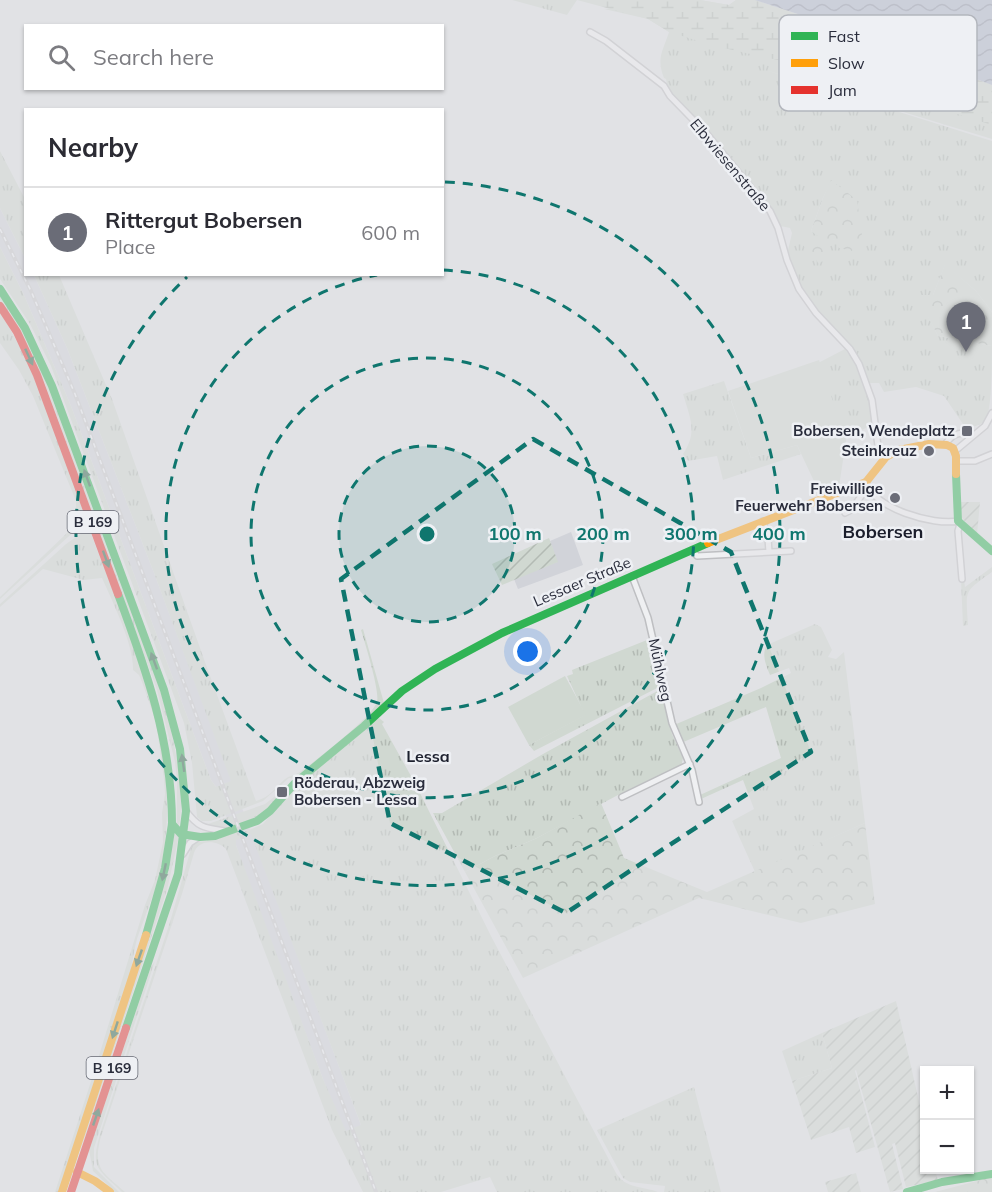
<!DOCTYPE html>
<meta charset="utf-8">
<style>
:root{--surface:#fff;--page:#f2f2f3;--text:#2b2b33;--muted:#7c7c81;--line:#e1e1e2;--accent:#6a6c77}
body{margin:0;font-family:Mulish,sans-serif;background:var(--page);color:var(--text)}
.controls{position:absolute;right:18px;bottom:18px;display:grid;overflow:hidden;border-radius:0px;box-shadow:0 2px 4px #0004}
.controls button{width:54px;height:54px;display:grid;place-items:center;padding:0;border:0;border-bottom:2px solid var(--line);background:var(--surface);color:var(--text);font:30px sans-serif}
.you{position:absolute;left:528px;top:652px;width:21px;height:21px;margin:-15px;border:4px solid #fff;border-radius:50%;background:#1a73e8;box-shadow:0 0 0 9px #1a73e833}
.badge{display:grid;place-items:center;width:39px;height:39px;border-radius:50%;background:var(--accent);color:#fff;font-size:20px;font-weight:700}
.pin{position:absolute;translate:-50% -50px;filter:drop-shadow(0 2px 3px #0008)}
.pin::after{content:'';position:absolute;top:32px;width:21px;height:18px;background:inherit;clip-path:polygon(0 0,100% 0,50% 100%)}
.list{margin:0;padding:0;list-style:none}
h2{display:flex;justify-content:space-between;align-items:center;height:78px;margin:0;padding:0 24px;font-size:26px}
h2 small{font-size:20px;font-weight:400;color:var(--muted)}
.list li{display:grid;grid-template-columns:39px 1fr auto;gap:18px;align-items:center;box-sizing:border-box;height:90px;padding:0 24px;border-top:2px solid var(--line)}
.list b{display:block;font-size:22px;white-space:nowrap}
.list p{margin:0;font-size:20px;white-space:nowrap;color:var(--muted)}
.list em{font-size:20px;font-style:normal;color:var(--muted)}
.icon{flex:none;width:33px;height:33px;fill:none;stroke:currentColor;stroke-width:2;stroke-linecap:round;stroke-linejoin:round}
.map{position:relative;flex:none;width:992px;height:1192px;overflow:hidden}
.search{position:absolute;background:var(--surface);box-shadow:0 2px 4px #0004;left:24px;top:24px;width:420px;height:66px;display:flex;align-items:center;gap:15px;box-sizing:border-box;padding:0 21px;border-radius:0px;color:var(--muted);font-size:22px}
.panel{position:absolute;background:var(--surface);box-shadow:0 2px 4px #0004;left:24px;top:108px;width:420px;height:168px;border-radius:0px}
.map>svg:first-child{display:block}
.built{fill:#d1d3d9}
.grass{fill:url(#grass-tufts);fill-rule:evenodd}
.forest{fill:url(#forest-crowns)}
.wetland{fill:url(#wetland-marsh)}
.garden{fill:url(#garden-furrows)}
.pitch{fill:#d0d8d1}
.water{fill:url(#water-waves)}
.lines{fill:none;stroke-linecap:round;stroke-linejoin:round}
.street-casing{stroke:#bebfc2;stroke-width:8}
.street{stroke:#eff0f2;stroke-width:5}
.fast{stroke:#30b455;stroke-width:8}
.slow{stroke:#ff9f0a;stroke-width:8}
.jam{stroke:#e5322d;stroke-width:8}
.rail-casing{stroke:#c9cacc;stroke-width:4}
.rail{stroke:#eef0f4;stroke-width:1.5;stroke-dasharray:4.5;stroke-linecap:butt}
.oneway{fill:#2c6346}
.marked{fill:none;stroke:#0f766e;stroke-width:4.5;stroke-dasharray:12 8;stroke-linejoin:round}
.ring{fill:none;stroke:#0f766e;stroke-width:3;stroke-dasharray:10 8}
.poi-dot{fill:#6a6c77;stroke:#eef0f4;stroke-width:2}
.labels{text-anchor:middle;stroke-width:5;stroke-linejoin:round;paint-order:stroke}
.shield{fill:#eef0f4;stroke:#656873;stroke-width:1.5}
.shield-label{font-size:14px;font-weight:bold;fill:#2a2d3c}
.street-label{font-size:15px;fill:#2a2d3c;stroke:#eef0f4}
.poi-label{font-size:15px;font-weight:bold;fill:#2a2d3c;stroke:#eef0f4;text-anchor:end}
.neighbourhood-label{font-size:16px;font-weight:bold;fill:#1c1f2d;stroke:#eef0f4}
.quarter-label{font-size:18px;font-weight:bold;fill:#1c1f2d;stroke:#eef0f4}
.key{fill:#eef0f4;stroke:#b3b6bd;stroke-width:1.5}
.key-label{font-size:16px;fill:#2a2d3c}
.centre{fill:#0f766e;stroke:#eef0f4;stroke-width:3}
.ring-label{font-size:18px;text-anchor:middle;font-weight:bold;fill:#0f766e;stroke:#eef0f4;stroke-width:5;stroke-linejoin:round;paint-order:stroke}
</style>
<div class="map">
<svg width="992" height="1192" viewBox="0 0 992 1192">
<defs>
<pattern id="grass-tufts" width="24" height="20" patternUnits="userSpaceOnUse" patternTransform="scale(1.5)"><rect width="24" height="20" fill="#d0d8d1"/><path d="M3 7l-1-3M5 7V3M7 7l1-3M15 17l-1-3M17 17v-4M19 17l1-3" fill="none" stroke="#b3bab4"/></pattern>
<pattern id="forest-crowns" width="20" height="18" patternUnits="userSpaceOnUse" patternTransform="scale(1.5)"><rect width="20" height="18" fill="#d0d8d1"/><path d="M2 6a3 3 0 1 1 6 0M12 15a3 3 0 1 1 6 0" fill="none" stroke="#b3bab4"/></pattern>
<pattern id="wetland-marsh" width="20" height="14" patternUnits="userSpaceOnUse" patternTransform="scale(1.5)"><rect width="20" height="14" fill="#d0d8d1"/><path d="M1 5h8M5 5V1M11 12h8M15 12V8" fill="none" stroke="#b3bab4"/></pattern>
<pattern id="garden-furrows" width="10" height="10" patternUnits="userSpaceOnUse" patternTransform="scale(1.5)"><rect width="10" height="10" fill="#d0d8d1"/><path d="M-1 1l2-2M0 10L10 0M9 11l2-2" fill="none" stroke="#b3bab4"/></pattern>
<pattern id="water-waves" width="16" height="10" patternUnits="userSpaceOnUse" patternTransform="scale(1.5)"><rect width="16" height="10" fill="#b2bacd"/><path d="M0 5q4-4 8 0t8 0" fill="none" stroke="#9198a8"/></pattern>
</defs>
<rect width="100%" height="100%" fill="#e1e2e5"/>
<path class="built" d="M0,208L25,258L26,274L34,275L67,348L154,573L386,1192H368L323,1079L253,894L216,787L211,780L71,406L24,295L0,247Z
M571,532L583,565L518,589L514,579L557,562L550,541Z"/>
<path class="grass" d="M512,0H577L567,15Z
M700,0L729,5L736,0H755L992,85V139L762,69L992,141V312L976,291L945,265L933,295H918L938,336L992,346C992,365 992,401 987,418C982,426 973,427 965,427L944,396L916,387L884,392L879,383H868L861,364L817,312L801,289L789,260L788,250L792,233L790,228L780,226L773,211L669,93L666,79L664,78C656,58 663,51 669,32L648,19L604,9ZM832,180L835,240L811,231L823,198Z
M0,151L25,199V258L0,208Z
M0,247L24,295L71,406L211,780L216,787L231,781L154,573L67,348L34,275H59L112,399L205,662L256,801C270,797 275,788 285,779C289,776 294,775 298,773C312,764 373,716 377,702C380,691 365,643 361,630L363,629L384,703L362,723L294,779L289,778L263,801L211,821H202L197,817L192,763L184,723L51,366L30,324L0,279Z
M0,295L15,317L45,379L160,690C171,727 180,763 181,802C181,810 181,819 179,825L177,823V781L175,762L157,690L43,379L17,327L0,300Z
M0,312C38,373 59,442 84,508L82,519L79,527L0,599V597L67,533L76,518V501L33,396L19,370L0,343Z
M845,349C862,369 869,394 872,420L866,428L845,438L818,363Z
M724,381L751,458L797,445L801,454L723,480L717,456L688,461L683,454C698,432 690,418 683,394Z
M86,530L90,531C127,631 178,733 165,843C161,880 149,905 137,939C134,949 133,960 131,970L59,1192H55L94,1072L145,905L155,880L163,842L162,813L165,794L164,779L156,722L142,682L139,675L133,670C134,645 113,603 102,578L84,580L43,569L0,607V604L66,544Z
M992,567V572C963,593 966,589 968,625L963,626L961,580H964L965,587Z
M815,624L821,627L832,650L828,657L836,659L844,652L865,823L755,872L732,821L754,809L743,780L701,799L700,795L781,758L766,707L681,743L674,725L761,688L791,673L789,668L770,675C766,665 761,655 767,645Z
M652,638L661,686L534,751L529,745L585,715L567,676L573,674L572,670Z
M661,689L672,734L683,758L681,767L619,797L618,795L537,838L495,856L465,872L433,813H442L543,754Z
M379,718L384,722L382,724L416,785L491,936L616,1173C626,1189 643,1186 658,1192H497L490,1177L441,1192H363L332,1130L226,849C217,840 199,839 194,853L182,894L100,1140C93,1170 104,1173 125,1192H122C98,1169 90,1169 100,1134L170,922L192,845L198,842L207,841V838L220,839V837L249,830L263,824L290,792ZM251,834L361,1125L346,1131L323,1079L236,845V840Z
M279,793L280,795C260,818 240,831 208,827V824L265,804Z
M174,832L179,836L167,890L80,1152Z
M155,961L94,1148V1167L119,1192H115L93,1171L89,1150L151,967Z
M822,1033L832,1068L792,1081L782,1051Z
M694,1087L721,1192H664L665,1186L630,1182L623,1178L597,1130Z"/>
<path class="forest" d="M831,180L857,200L862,234L852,251L839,248L835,240L829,239L826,242L811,231L823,198Z
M806,239C816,245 830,246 829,259L818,263L812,251L804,247Z
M945,264L976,291L992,312V346L938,336L917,295H933Z
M601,803L624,858L707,892L865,823L875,904L801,923L699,898L523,978L465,872L495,856L537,838Z
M992,1177V1192H935Z"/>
<path class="wetland" d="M577,0H700L729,5L736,0H755L837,27L992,85V125L805,66L715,46L669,32L648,19Z"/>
<path class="garden" d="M959,502H980L977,535L962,518Z
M549,538L558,562L502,585L492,564Z
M896,1001L924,1123V1170H935L938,1180L906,1187L895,1143L892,1144L903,1189L890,1192L856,1070L855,1071L875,1147L856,1153L849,1127L811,1140L792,1081L832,1068L822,1033Z
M856,1173L861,1192H828L825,1182Z"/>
<path class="pitch" d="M819,360L846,440L839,487L820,494L797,445L751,458L728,391Z
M565,676L586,715L529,745L508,707Z"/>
<path class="water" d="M755,0H992V85L837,27Z"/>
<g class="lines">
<defs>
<path id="street" d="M590,32L606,41L664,86L670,96L707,134L770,211L778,228L787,260L799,289L816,313L850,349L859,364L872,400L878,446L884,458
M946,443C952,436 955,433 965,433L969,438
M955,451L985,426L992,413
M956,461H975L992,454
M866,482C872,508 934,526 958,521
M845,513L851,510L867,488
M763,521L768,538L769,552
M960,524L958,531L962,579
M692,550L697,556L791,551
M632,576L648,618L672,723L692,770L699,802
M622,797L690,764
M186,811C199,829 206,828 226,831
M183,854L190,843L199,837"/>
</defs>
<use href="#street" class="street-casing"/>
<use href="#street" class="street"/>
<path class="fast" d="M0,289L25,328L52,386L164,690L180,749L186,811
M956,474L958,521L992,551
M118,594C146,669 172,742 172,824
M172,824L181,834L200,837L215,836L257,821L270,811L295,783L364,726L402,691L435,669L502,633L708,543
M146,935L165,868L172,824
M126,1028L178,874L186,811
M907,1192L942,1182L992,1174"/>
<path class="slow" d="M708,543L866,482L886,457L899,450L929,444L947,445L953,448L956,456V474
M77,1172L95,1181L110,1192
M62,1192L146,935"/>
<path class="jam" d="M0,306L17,332L37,375L118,594
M71,1192L126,1028"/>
<defs>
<path id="rail" d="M0,229L31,291L75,394L376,1192"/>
</defs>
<use href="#rail" class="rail-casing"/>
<use href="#rail" class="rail"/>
</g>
<defs><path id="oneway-solid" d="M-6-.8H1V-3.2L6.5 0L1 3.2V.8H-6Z" transform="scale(1.5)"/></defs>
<g class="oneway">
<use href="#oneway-solid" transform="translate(29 357) rotate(65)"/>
<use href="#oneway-solid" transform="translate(87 478) rotate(-110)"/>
<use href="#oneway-solid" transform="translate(106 559) rotate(70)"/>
<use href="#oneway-solid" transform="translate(154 661) rotate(-110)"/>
<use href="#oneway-solid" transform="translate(183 763) rotate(-98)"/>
<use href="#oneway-solid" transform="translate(164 872) rotate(102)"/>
<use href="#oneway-solid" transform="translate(139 958) rotate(109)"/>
<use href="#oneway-solid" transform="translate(115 1030) rotate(108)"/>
<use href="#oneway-solid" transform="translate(96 1117) rotate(-71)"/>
</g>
<path d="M0 0H992V1192H0ZM533,439L731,552L811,752L566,913L390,823L341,579Z" fill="#e1e2e5" fill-opacity=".55" fill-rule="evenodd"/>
<path class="marked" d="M533,439L731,552L811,752L566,913L390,823L341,579Z"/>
<circle cx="427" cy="534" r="88" fill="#0f766e" fill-opacity=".12"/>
<g class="ring">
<circle cx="427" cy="534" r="88"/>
<circle cx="427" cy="534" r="176"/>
<path d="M443 270A264 264 0 1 1 377 275"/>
<path d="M445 182A352 352 0 1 1 187 277"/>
</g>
<g class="poi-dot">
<rect x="961" y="425" width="12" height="12" rx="3"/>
<circle cx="929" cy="451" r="6"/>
<circle cx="895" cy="498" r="6"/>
<rect x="276" y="786" width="12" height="12" rx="3"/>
</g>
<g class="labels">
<g class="shield">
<rect x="67.5" y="511" width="51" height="22" rx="4.5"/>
<rect x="86.5" y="1057" width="51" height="22" rx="4.5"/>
</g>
<g class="shield-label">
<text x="93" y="527">B 169</text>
<text x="112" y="1073">B 169</text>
</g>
<g class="street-label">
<text transform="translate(730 165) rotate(50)" y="5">Elbwiesenstraße</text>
<text transform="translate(582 582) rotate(-23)" y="5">Lessaer Straße</text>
<text transform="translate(660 670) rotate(78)" y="5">Mühlweg</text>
</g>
<g class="poi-label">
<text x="955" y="436">Bobersen, Wendeplatz</text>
<text x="917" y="456">Steinkreuz</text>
<text x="883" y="494">Freiwillige<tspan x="883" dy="17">Feuerwehr Bobersen</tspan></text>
<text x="294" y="788" text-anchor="start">Röderau, Abzweig<tspan x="294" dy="17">Bobersen - Lessa</tspan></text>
</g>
<g class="neighbourhood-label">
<text x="428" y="762">Lessa</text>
</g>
<g class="quarter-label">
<text x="883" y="538">Bobersen</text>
</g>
</g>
<rect x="779" y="15" width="198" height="96" rx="9" class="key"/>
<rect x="791" y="32" width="27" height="8" fill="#30b455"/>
<rect x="791" y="59" width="27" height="8" fill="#ff9f0a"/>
<rect x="791" y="86" width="27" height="8" fill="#e5322d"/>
<g class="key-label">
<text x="828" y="42">Fast</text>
<text x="828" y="69">Slow</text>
<text x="828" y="96">Jam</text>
</g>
<circle cx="427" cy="534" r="9" class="centre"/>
<g class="ring-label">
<text x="515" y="540">100 m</text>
<text x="603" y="540">200 m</text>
<text x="691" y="540">300 m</text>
<text x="779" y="540">400 m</text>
</g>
</svg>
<div class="controls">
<button>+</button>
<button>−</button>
</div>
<div class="you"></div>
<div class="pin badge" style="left:966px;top:352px">1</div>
<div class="search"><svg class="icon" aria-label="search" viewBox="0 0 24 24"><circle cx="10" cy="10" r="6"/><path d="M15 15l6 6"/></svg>Search here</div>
<section class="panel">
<h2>Nearby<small></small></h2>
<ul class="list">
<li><span class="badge">1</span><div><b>Rittergut Bobersen</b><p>Place</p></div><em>600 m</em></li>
</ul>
</section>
</div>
